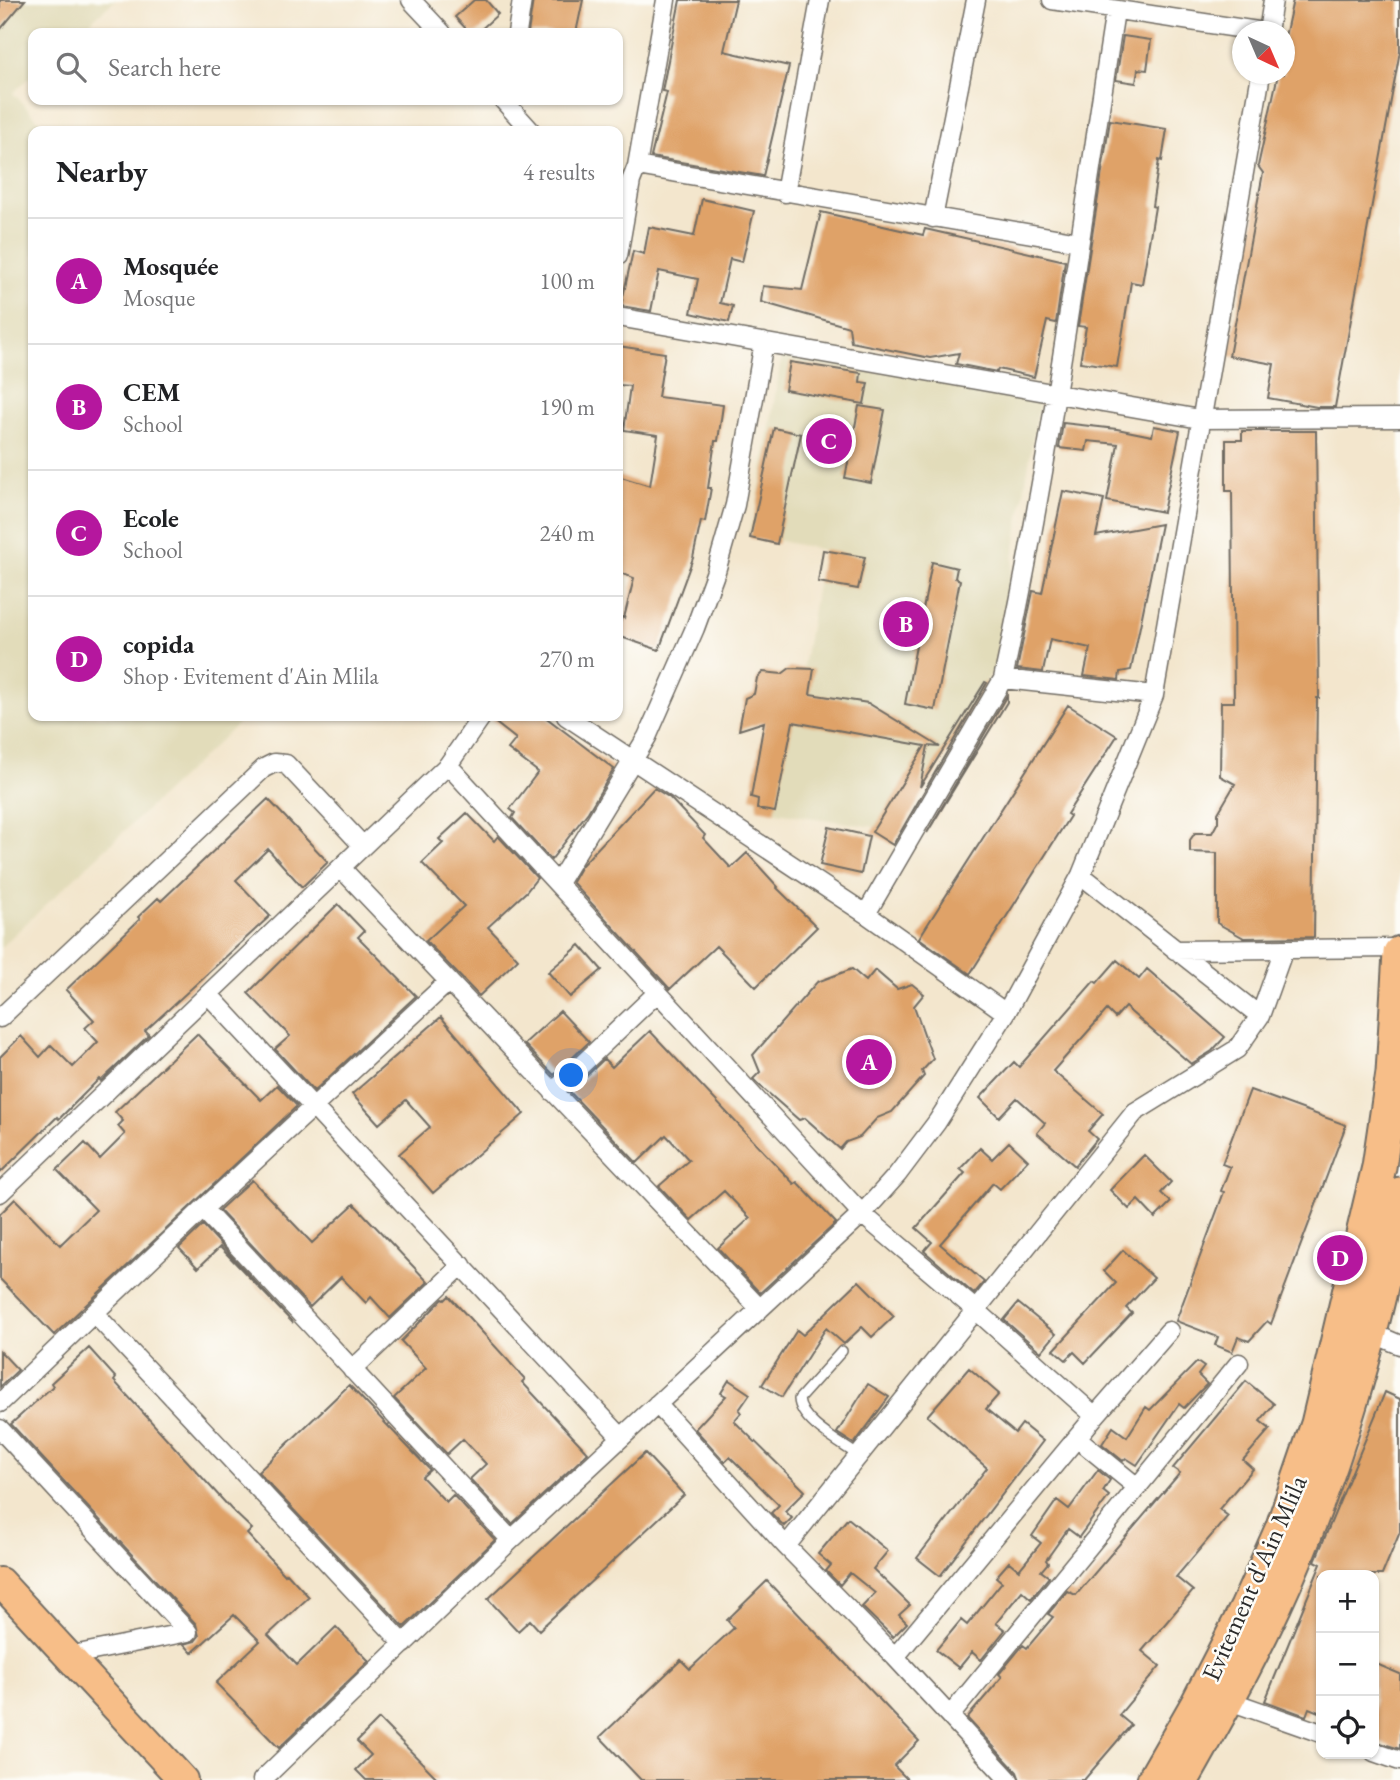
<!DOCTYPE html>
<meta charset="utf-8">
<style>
:root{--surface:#fff;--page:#f2f2f2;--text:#202124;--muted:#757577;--line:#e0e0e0;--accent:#b5179e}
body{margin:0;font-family:"EB Garamond",serif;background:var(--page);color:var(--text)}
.controls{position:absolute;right:21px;bottom:21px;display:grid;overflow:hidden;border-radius:14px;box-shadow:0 2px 5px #0004}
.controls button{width:63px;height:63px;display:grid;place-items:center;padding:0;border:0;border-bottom:2px solid var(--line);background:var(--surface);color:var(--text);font:35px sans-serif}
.compass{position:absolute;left:1232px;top:21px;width:63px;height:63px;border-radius:50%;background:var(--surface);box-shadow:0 2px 5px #0004;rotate:136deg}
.you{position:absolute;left:572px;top:1076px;width:24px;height:24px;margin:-18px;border:5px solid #fff;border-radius:50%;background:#1a73e8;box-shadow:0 0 0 10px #1a73e833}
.badge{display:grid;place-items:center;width:46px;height:46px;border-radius:50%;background:var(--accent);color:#fff;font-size:23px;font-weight:700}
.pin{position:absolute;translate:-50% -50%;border:4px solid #fff;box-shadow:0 2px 7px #0006}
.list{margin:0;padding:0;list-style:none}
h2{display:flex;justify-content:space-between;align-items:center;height:91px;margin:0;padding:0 28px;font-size:30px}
h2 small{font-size:23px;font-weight:400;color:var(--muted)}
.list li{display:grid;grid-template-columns:46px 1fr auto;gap:21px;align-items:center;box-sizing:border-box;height:126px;padding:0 28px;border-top:2px solid var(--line)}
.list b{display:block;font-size:26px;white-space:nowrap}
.list p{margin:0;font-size:23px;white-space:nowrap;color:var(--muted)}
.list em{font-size:23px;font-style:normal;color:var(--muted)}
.icon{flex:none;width:38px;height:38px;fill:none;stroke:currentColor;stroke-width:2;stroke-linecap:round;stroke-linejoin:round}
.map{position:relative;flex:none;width:1400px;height:1780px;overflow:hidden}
.search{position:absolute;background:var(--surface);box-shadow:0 2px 5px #0004;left:28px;top:28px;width:595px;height:77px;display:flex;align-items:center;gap:18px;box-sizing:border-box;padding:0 24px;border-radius:14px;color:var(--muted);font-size:26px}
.panel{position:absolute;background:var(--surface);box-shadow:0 2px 5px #0004;left:28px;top:126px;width:595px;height:595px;border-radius:14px}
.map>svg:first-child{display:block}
.built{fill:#e2dcba}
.building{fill:#dfa268}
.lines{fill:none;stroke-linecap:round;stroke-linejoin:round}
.lane-casing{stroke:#716c64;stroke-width:12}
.street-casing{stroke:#716c64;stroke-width:21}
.primary-casing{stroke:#716c64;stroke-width:32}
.highway-casing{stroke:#716c64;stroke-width:37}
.lane{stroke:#fff;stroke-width:9}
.street{stroke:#fff;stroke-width:18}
.primary{stroke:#f7be88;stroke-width:28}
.highway{stroke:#f7be88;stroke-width:33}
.labels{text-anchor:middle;stroke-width:5;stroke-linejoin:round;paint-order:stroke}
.street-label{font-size:26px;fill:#2b2b2b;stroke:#fdfcf7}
</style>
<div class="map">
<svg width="1400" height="1780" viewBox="0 0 1400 1780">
<rect width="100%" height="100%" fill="#fdfcf7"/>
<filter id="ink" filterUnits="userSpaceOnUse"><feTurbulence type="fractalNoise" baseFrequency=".0143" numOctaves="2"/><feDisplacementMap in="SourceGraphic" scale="14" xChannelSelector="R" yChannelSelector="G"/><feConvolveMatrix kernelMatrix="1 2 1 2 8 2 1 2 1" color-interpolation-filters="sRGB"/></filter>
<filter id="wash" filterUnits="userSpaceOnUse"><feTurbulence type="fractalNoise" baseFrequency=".00686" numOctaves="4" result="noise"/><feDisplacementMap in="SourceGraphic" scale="28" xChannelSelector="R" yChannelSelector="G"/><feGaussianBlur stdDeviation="1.57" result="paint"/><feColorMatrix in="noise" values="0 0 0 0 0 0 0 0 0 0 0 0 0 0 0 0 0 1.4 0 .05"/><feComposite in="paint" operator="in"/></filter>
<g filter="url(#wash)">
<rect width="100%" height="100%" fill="#f3e6cd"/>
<path class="built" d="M0,0H115L78,33H33V74L13,93L48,131H33V716H246L0,948Z
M782,355L1040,397L995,666L901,831L757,809V799L751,797L765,718L755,716L751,727L744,729L740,724L745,698L756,693L757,678L763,672L772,673L778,676L790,668H803L823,550L748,534L756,508Z"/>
<g id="blocks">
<path class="building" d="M0,0H25L0,30Z
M474,0H486L498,14L477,33H470L455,17Z
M533,0H583L576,33H528Z
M680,0H736L724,51L789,66L763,176L651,157L667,92L662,91Z
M1293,0H1400V51L1335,407H1317L1268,398L1274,364L1229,356L1263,173L1258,166L1278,74H1284V41Z
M1123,36L1151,40L1147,70L1138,69L1136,83L1116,80Z
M1110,120L1167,129L1162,161L1159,160L1152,206L1155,207L1142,284L1131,282L1117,367L1080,362L1086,327L1078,326Z
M702,199L754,211L742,262L730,259L720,303L733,306L729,322L691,313L698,279L659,271L651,311L621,306L633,251L644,254L649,227L694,236Z
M821,212L923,235L925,229L1065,261L1056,323L1047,321L1034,377L998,369L997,372L956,364L959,353L930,358L851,342L849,327L761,302L763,286L802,290Z
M618,346L665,353L658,397L723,405L718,441H715L708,488H711L705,522L701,521L693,558L659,650L618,636V629L622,617L624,618L634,578L618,572V476L650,486L658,435L624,430L630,386L618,385Z
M790,362L861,373L860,382L868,383L864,404L785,390Z
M859,406L885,410L871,483L845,478Z
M1063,423L1117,429L1152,436L1154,426L1180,431L1163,512L1107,501L1118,444L1088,441L1086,451L1059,448Z
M774,428L801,434L777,544L750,538Z
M1242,431H1316L1319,698H1317L1314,937L1244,938L1217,923V853L1190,852V840L1195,833H1212L1218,822V813L1235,784L1220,776L1221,702H1234L1232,491H1226V440H1242Z
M1063,491L1104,499L1096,536L1161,524L1131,670L1120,672L1119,680L1084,676L1090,648L1050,639L1043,672L1017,669L1033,591L1042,593Z
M823,550L865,557L858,589L818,582Z
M932,562L957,568L955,578L960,580L935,710L905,704Z
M790,668L814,669L810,694L868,703L940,747L928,746L920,787L985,682L987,683L893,845L872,832L925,746L793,722L775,812L757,809L758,799L751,797L764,722L739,730L745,698L754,694L757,678L763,672L782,674Z
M1007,695V702L927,833Z
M1068,705L1117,736L1067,814L1070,816L970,974L919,938Z
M493,716H544L614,769L588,812L551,860L512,818L515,813L510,809L538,772L508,749L516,739L492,720Z
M654,788L670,798L705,835L703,838L731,868L747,853L778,887L777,888L817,927L756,987L716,946L670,989L572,882L581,866Z
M268,799L328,862L302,887L268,849L236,880L270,916L145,1031L149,1035L101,1081L99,1079L59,1119L57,1117L0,1173V1057L21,1036L40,1057L51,1045L73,1067L98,1042L85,1028L94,1020L66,990L140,919L138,917L158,898L161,901Z
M467,813L494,841L498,836L537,878L526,892L488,927L518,959L479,996L426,941L464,906L422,863L443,843L439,839Z
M829,827L869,836L861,874L820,865Z
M338,904L364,931L358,937L416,996L314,1091L275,1049L290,1036L248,993Z
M580,945L602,970L570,997L548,972Z
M1117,960L1139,979L1147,969L1225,1037L1212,1051L1191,1064L1125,1007L1115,1018L1107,1010L1053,1071L1103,1114L1088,1131L1097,1139L1075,1166L1037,1133L1045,1123L1017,1098L999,1117L980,1098L1014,1062L1019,1067L1094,981L1097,983Z
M852,969L866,981L875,970L897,989L912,984L924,994L914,1006L933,1059L922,1071L924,1076L892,1112L877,1118L860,1137L846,1142L840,1149L805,1118L799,1120L758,1084L753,1079L760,1072L753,1055L817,982Z
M560,1011L589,1042L554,1075L524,1044Z
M441,1017L524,1114L433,1193L399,1154L430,1127L406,1100L379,1124L352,1094Z
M650,1031L794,1184L797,1182L836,1223L760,1293L718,1248L750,1218L724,1191L691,1220L659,1186L689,1160L666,1135L637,1163L570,1092L604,1059L612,1067Z
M197,1034L261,1100L277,1085L297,1106L54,1335L0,1279V1214L15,1199L60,1245L96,1210L57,1170L85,1143L100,1159L125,1134L118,1126L123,1121L115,1112Z
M1250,1090L1346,1125L1271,1324L1267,1321L1249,1341L1238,1337L1232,1352L1215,1345L1218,1337L1176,1321L1224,1192L1221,1191L1230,1167L1222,1164Z
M1009,1142L1028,1160L1000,1189L993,1183L940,1244L984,1282L974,1294L924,1251L932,1242L916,1228L965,1173L960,1169L980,1148L992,1159Z
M1144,1155L1171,1182L1161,1193L1171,1202L1155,1218L1138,1200L1129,1209L1110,1190Z
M252,1180L312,1243L354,1204L428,1282L390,1318L371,1297L366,1303L341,1277L310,1307L219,1210Z
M203,1225L293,1323L220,1247L198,1268L179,1248Z
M1123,1250L1154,1278L1126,1308L1132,1313L1085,1363L1074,1352L1066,1360L1054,1350L1116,1283L1104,1271Z
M859,1281L894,1316L872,1337L862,1327L844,1344L826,1328L782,1397L762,1385L797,1330L803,1335Z
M449,1296L525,1379L522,1382L588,1453L512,1524L470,1479L486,1464L463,1439L447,1454L394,1398L426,1368L401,1341L443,1299L445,1300Z
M1018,1303L1056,1334L1041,1352L1004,1320Z
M89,1348L116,1378L114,1381L231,1509L252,1529L247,1534L285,1575L287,1573L309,1597L268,1635L297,1665L336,1627L369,1661L279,1748L216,1683L260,1641L234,1615L192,1653L184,1644L195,1641L199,1636L196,1624L11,1424L53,1386L51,1383Z
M0,1351L18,1370L0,1387Z
M1197,1362L1204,1367L1198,1375L1207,1384L1184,1408L1179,1404L1137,1465L1126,1458L1123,1461L1102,1444L1113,1427L1127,1437L1146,1407L1150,1410Z
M969,1368L999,1394L986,1409L1015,1433L1022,1424L1043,1441L940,1576L917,1558L987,1468L927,1416Z
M729,1380L750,1394L739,1410L741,1413L734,1421L805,1491L785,1511L792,1518L784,1526L771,1513L779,1505L730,1457L725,1462L695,1429L726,1396L721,1393Z
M1246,1381L1274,1404L1260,1421L1270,1429L1243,1460L1253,1469L1219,1509L1228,1516L1176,1577L1193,1591L1142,1651L1160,1666L1119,1715L1131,1725L1084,1780H1020L1017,1772L967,1718L1002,1677L999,1674L1023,1645L1027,1648L1053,1617L1048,1614L1067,1591L1076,1595L1180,1473L1173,1468Z
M868,1384L889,1397L854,1444L837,1433Z
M349,1385L430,1470L422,1477L446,1502L453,1495L495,1540L404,1627L258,1472Z
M1385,1392L1400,1399V1532L1382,1575H1321V1713L1309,1708L1306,1716L1265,1701L1321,1564L1315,1561Z
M645,1453L684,1495L539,1630L530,1620L518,1631L488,1599Z
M1098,1470L1110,1480L1103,1491L1109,1496L1079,1537L1068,1529L1046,1560L1048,1563L1041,1571L1049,1577L1031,1599L1022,1591L996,1623L1005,1630L981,1660L972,1652L959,1668L936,1650L961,1620L967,1625L1002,1582L996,1577L1009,1562L1019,1570L1041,1543L1032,1536L1057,1500L1069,1509Z
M848,1518L888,1551L873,1569L910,1605L899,1615L907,1623L893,1637L862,1607L875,1593L850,1573L840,1585L826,1571L831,1565L818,1554Z
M767,1581L919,1741L894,1766L908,1780H641L600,1737L681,1660L690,1669L711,1649L734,1628L727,1620Z
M1374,1663L1400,1674V1749L1374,1741Z
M379,1719L439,1780H366L356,1770L371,1755L357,1741Z"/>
</g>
</g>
<g filter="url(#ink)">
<use href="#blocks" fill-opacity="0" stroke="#716c64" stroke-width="2"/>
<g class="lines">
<defs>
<path id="lane" d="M842,1351L799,1399C800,1422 841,1443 859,1456"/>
<path id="street" d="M411,0L442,33
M1052,0L1264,32
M1268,32L1273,0
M517,33L522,0
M503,100L531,131
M637,166L1079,242
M785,193L820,0
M933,218L976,0
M618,256L631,181L637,166L666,0
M618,317L1200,419L1400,418
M1003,679C1051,458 1080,233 1115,11
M566,716L866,914L1006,1013
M448,765L862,1214L977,1311L1095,1416
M341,868L760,1309
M1081,875L1260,1016
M558,883L647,737L695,628L716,571L735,505L764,342
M866,914L1003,679L1154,695
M1175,950L1400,948
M208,994L621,1437
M0,1018L264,768L274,763L286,764L363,846
M553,1092L658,992
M0,1193L448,765L482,716
M203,1209L511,1540
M94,1313L404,1644
M1365,1330L1400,1345
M352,1370L462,1265
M0,1403L203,1209L448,982
M657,1404L786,1546L895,1657L1009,1780
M0,1429L188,1632L68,1656
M1077,1438L1137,1487
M786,1546L1135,1112L1237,1049L1260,1016L1284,949
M895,1657L1095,1416L1169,1331
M1227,1700L1321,1733
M950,1716L1239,1363
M1374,1752L1400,1761
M262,1780L511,1540L862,1214L897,1175L937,1122L1006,1013L1081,875L1154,695L1261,74"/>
<path id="primary" d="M0,1582L183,1780"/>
<path id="highway" d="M1154,1780L1197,1705L1247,1608L1282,1529L1318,1424L1379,1167L1393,1073L1400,953
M1182,1780C1224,1706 1266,1631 1298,1552C1345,1437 1378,1316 1400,1194"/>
</defs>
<use href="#lane" class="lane-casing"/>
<use href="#street" class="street-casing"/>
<use href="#primary" class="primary-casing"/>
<use href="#highway" class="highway-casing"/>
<use href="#lane" class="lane"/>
<use href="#street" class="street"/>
<use href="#primary" class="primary"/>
<use href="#highway" class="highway"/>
</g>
</g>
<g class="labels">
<g class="street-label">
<text transform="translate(1254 1578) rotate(-66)" y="9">Evitement d'Ain Mlila</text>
</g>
</g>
</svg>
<div class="controls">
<button>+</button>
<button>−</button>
<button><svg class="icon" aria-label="locate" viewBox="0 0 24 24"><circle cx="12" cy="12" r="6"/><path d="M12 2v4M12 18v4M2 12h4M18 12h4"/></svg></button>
</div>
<svg class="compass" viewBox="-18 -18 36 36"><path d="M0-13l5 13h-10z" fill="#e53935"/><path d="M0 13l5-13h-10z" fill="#757577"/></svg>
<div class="you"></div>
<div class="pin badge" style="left:869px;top:1062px">A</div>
<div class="pin badge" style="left:906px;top:624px">B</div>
<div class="pin badge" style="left:829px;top:441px">C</div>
<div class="pin badge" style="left:1340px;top:1258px">D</div>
<div class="search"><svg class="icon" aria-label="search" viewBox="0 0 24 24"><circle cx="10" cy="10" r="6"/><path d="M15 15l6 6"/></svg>Search here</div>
<section class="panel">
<h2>Nearby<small>4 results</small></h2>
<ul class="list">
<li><span class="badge">A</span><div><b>Mosquée</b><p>Mosque</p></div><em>100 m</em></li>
<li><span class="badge">B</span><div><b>CEM</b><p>School</p></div><em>190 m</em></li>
<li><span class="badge">C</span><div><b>Ecole</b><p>School</p></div><em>240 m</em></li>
<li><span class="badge">D</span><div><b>copida</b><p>Shop · Evitement d'Ain Mlila</p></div><em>270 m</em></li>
</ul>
</section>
</div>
